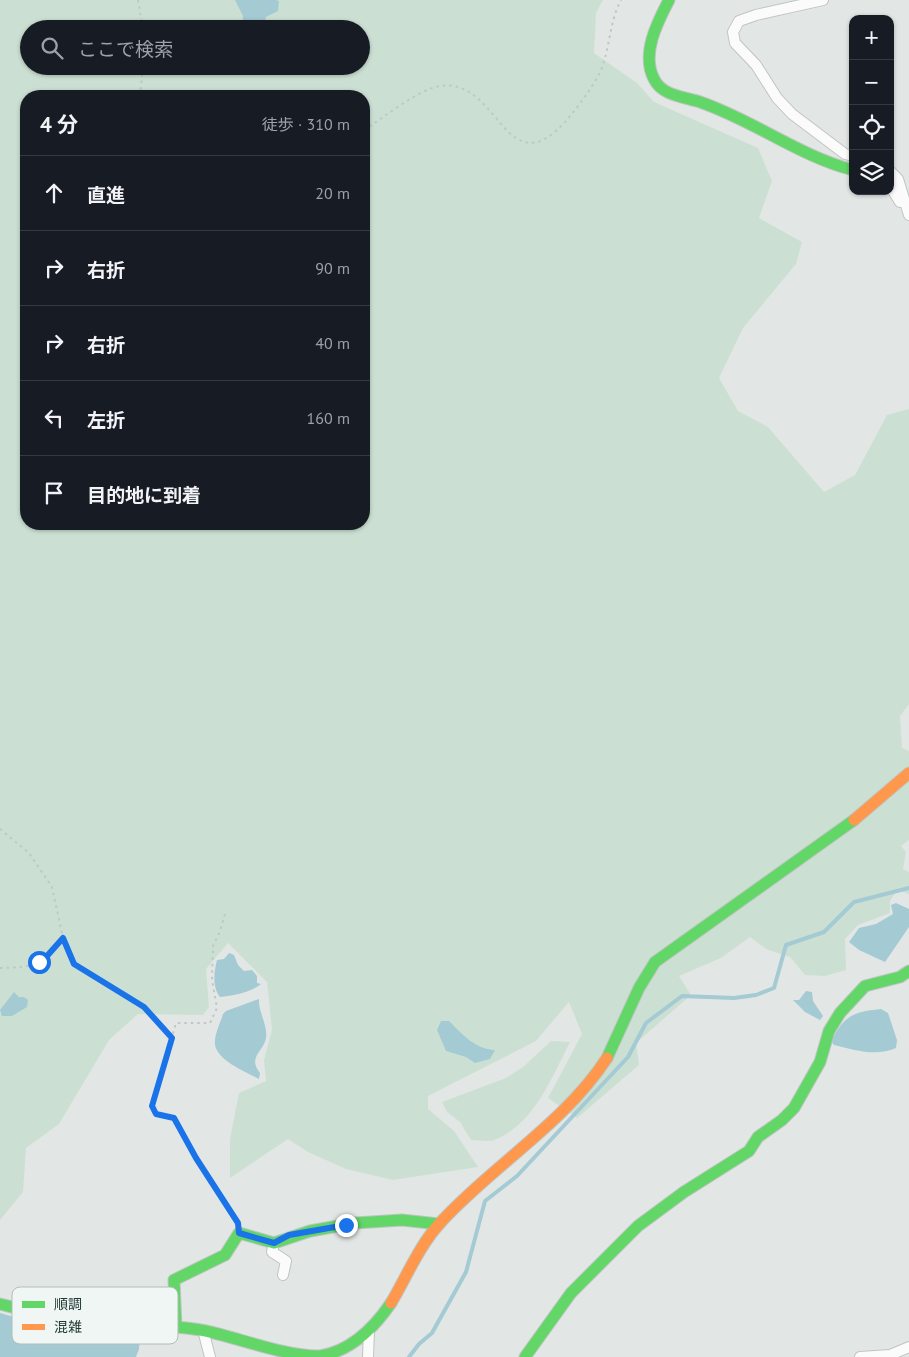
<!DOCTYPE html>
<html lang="ja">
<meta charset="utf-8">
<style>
:root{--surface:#171b24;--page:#20242c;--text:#f1f3f6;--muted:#9ea1a6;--line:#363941}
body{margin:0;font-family:"PT Sans","Noto Sans JP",sans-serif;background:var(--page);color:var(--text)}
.controls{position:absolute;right:15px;top:15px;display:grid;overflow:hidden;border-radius:10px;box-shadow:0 1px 4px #0004}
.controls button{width:45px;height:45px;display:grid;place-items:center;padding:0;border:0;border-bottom:1px solid var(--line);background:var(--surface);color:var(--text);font:25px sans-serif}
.stop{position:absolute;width:15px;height:15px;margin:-11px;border:4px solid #1a73e8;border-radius:50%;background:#fff}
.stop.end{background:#1a73e8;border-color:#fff;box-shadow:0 1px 5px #0008}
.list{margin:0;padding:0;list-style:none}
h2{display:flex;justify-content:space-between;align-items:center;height:65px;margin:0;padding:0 20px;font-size:21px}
h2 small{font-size:16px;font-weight:400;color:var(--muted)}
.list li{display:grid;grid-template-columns:32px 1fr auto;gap:15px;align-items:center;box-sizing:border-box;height:75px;padding:0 20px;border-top:1px solid var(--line)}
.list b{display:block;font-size:19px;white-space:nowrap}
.list em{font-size:16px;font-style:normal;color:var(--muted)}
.icon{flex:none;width:28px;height:28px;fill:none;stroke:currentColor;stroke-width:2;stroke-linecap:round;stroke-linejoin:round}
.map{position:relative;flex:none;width:909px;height:1357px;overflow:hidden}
.search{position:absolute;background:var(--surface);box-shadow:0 1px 4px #0004;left:20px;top:20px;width:350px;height:55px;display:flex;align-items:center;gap:12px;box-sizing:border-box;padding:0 18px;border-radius:28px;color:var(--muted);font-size:19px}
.panel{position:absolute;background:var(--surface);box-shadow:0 1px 4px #0004;left:20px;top:90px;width:350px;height:440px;border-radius:20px}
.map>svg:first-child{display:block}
.green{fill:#cbe0d3;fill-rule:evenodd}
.water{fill:#a4cad4}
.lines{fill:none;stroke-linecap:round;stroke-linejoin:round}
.stream{stroke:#a4cad4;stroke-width:4}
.street-casing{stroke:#bfc4c2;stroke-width:12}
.fast-casing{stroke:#bec5c2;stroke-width:13}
.slow-casing{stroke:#bec5c2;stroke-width:13}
.path{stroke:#c0c7c6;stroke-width:2;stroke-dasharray:2.5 4;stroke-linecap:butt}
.street{stroke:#fbfbfb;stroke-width:10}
.fast{stroke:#63d668;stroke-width:11}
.slow{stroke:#ff974d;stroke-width:11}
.route{stroke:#1a73e8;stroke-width:6}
.key{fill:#eff6f3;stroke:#b1bdba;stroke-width:1}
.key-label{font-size:14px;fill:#213934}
</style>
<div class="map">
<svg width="909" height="1357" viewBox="0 0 909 1357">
<rect width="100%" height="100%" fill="#e2e7e5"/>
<path class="green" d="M0,0H603L596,13L594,53L637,83L654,102L758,148L772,181L759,218L802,242L796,264L743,328L719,378L738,411L768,427L824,492L855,475L887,415L909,409V704L900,716L902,748L909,751V840L901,846L906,852L903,869L909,872V894L897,890L890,901V913L858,925L845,939L846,970L825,976L805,975L790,957L766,949L750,937L721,958L679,976L691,995L636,1043L639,1065L577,1118L548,1098L582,1034L569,1002L536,1041L428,1096V1109L454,1131L478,1167L393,1180L346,1169L308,1152L288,1139L230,1178V1139L239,1093L266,1081L264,1060L272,1030L267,982L228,943L206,969L209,1007L203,1015L138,1014L109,1040L59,1124L26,1148L23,1192L0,1220ZM29,29H361V66H29ZM26,96H364V524H26Z
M551,1041L570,1042C552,1077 534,1125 494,1140C488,1142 478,1140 471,1140L460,1122L447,1112L442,1102L506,1078L523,1067Z"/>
<path class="water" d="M235,0H276L279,1L278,11L266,17L264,29H242L243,16Z
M896,903L909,909V927L885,962L859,950L849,942L859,928L876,924L893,914L891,905Z
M229,953L234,955L238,965L244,971L252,970L257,976V983L261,984C250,993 234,995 220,997C212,987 214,972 217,960L224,959Z
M806,991L812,992L813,1001L823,1016L820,1020L805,1012L793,1000H799Z
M14,992L19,997H24L28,1000L27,1007L12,1016H2L0,1010Z
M259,999C258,1012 268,1025 266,1038C264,1051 247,1057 260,1073L259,1079C246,1072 218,1061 215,1045C214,1035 220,1024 223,1014L226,1011Z
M881,1009L888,1013L897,1040L896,1048C876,1057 855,1050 834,1045L831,1041C845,1015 853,1012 881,1009Z
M441,1021H449C463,1035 475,1049 495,1050L490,1059L475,1063L466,1057L446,1051L437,1030Z
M0,1313L14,1317L17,1329L46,1337L47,1327L103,1334L140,1332L139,1349L136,1357H0Z"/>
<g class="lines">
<path class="stream" d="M409,1357L419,1344L432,1333L466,1272L485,1201L517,1176L628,1057L646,1023L682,996L734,998L756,995L774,988L786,945L824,932L854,902L909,888"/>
<defs>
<path id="street" d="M823,0L756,15L739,21L733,32L735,43L756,65L777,98L792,114L845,154L853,156
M890,171L898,179L909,215
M890,186L900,202
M274,1243L272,1252L286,1261L283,1275
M203,1330L210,1357
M368,1357L369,1331
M860,1357L890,1355L909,1347"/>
<path id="fast" d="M669,0C657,23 641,54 654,79C662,96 685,97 700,102C753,120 799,156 853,170
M607,1058L639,988L655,962L854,820
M0,1304C27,1310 53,1320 81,1323C122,1327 165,1323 206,1331C239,1338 287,1357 320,1356C351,1351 374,1328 391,1303
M176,1327L174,1280L225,1255L239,1233L274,1243L310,1231L355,1223L402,1220L439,1224
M525,1357L571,1293L638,1226L684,1192L749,1151L758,1137L782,1120L794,1108L820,1062L829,1031L840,1013L865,986L900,977L909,971"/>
<path id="slow" d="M854,820L909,773
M391,1303C407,1276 419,1246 440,1223C493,1165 564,1124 607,1058"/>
</defs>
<use href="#street" class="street-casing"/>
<use href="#fast" class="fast-casing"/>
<use href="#slow" class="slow-casing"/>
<path class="path" d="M138,0L143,29
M140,96L143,66
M364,130C383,118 419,89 440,86C508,76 505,221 594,83C611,58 607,26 621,0
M0,829L29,853L52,887L63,938L74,964L144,1007L172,1038
M225,914L220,931L213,946L212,980L217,1008L210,1023H176L152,1106L157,1114L174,1118L196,1158L237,1221
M0,968C37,967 39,966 63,938"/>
<use href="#street" class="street"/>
<use href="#fast" class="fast"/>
<use href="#slow" class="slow"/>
</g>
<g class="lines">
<path class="route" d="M39,962L47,956L63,938L74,964L144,1007L172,1038L152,1106L156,1114L174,1118L196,1158L238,1223L239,1233L274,1243L289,1235L346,1225"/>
</g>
<rect x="12" y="1287" width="166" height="57" rx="8" class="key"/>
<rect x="22" y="1301" width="23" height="7" fill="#63d668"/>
<rect x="22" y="1324" width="23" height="6" fill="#ff974d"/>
<g class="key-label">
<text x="54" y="1309">順調</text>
<text x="54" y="1332">混雑</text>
</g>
</svg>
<div class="controls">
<button>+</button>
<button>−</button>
<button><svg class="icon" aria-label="locate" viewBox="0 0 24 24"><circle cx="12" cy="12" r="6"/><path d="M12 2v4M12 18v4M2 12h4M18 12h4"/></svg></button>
<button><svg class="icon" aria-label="layers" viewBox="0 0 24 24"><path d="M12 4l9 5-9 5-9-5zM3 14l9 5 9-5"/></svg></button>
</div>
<div class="stop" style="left:39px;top:962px"></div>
<div class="stop end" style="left:346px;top:1225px"></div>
<div class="search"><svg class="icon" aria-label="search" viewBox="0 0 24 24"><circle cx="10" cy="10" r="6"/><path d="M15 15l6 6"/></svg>ここで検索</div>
<section class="panel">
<h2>4 分<small>徒歩 · 310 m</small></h2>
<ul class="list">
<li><svg class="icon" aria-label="ahead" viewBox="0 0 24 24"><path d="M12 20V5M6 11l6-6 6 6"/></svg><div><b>直進</b></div><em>20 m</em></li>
<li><svg class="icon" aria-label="right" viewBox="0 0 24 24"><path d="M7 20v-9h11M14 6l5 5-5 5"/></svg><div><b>右折</b></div><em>90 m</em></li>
<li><svg class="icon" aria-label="right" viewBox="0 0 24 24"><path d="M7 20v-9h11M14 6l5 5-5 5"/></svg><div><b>右折</b></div><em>40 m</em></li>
<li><svg class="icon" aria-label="left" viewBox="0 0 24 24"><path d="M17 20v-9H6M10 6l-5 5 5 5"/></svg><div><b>左折</b></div><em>160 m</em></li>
<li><svg class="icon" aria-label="arrive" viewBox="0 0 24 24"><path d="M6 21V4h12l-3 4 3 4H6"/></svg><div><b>目的地に到着</b></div></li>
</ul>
</section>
</div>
